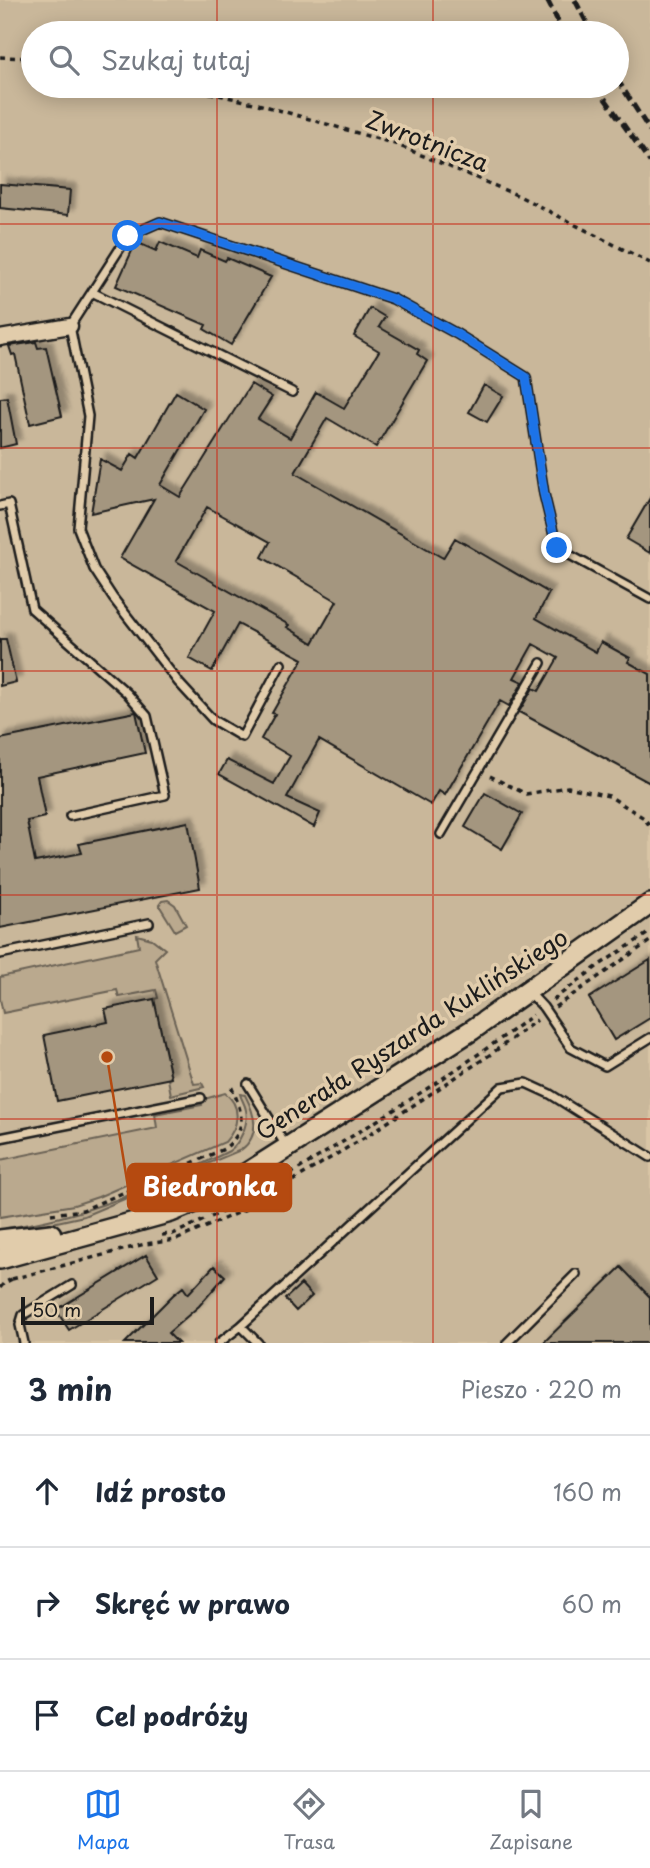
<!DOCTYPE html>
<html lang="pl">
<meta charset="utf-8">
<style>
:root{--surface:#fff;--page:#f6f6f7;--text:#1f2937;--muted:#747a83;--line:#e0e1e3;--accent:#1a73e8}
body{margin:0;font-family:"Playpen Sans",sans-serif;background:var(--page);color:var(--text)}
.scale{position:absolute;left:21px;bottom:18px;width:133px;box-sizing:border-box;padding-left:7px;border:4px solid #1c1c1c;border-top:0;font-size:19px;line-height:24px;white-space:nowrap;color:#1c1c1c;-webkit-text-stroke:5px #e1ccab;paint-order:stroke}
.stop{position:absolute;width:21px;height:21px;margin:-16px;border:5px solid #1a73e8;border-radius:50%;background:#fff}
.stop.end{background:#1a73e8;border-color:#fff;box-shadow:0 2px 7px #0008}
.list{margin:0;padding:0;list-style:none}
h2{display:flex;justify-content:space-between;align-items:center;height:91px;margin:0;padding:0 28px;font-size:30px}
h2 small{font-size:23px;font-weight:400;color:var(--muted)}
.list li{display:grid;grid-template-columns:46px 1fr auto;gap:21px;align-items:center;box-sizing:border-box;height:112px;padding:0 28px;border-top:2px solid var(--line)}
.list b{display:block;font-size:26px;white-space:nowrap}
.list em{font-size:23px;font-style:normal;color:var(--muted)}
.icon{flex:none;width:38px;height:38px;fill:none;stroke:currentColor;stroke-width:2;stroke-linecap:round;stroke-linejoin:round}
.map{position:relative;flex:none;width:650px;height:1343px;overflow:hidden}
.search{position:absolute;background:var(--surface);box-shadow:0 4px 18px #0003;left:21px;right:21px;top:21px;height:77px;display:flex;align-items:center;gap:18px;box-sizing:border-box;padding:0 24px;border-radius:38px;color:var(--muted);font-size:26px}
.sheet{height:427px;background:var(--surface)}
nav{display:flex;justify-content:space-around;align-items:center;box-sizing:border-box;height:98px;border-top:2px solid var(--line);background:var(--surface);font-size:19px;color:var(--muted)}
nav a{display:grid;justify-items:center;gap:4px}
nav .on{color:var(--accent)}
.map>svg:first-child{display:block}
.built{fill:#c9b79a;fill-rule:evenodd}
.green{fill:#baa98e;stroke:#6b6255;stroke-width:2}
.building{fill:#a4967f;stroke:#1c1c1c;stroke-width:2;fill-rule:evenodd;filter:url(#shadow)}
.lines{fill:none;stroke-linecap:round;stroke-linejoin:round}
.service-casing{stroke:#1c1c1c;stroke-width:12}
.minor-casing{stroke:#1c1c1c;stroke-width:19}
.secondary-casing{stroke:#1c1c1c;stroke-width:24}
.path{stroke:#1c1c1c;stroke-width:3.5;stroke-dasharray:5 5;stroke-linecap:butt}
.service{stroke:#e1ccab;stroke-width:7}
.minor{stroke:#e1ccab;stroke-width:14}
.secondary{stroke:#e1ccab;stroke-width:19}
.rail{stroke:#1c1c1c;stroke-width:5;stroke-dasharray:10 5;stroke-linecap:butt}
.route{stroke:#1a73e8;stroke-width:9}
.grid{fill:none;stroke:#c8321e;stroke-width:2;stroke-opacity:0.55}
.labels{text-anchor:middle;stroke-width:7;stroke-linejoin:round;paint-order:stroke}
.street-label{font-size:24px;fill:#1c1c1c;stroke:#e1ccab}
.leader{fill:none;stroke:#b54a10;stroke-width:2.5}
.callout-dot{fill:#b54a10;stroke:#e1ccab;stroke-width:2.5}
.callout{fill:#b54a10;stroke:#b54a10;stroke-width:2.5}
.callout-label{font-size:26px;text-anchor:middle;font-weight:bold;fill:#fff}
</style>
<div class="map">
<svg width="650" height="1343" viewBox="0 0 650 1343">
<defs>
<filter id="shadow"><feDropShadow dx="6" dy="-6" stdDeviation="2" flood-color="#0004"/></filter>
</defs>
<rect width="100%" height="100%" fill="#d9c5a5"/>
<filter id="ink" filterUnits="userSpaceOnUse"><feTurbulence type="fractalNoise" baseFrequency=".0143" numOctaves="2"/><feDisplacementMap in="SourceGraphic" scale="14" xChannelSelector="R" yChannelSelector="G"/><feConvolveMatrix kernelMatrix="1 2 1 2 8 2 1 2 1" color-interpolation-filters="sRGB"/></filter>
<g filter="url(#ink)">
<path class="built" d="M0,0H650V1343H0ZM33,33H617V86H33Z"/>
<path class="green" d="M168,900L175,905L186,925L175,931L159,905L162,901Z
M137,935L152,939L165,949L155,959L194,1084L202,1083L204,1087L171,1095L168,1079L171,1078L154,999L158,998L156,990L119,997L117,990L3,1013L0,999V977L139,947Z
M225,1093C242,1106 239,1127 225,1142L98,1197L74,1205L0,1217V1160L157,1128L155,1114L202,1105L201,1100Z
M240,1094L245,1095C255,1114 261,1135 241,1150L84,1216L7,1233L6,1228C84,1217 158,1186 229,1151C240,1143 249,1124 246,1110C245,1104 241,1099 240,1094Z"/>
<path class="building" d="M0,184L70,190L68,215L0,208Z
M136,242L156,251L160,242L197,258L200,250L225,261L227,258L271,277L231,345L204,329L206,325L116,286Z
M370,308L385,317L379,327L419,350L417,354L427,361L376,447L327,418L295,473L443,558L455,538L549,593L536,618L596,652L601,642L630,658L628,662L650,674V783L519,712L533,688L539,691L558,658L533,644L514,678L523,682L509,706L500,701L445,795L439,791L431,805L319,740L287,798L320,813L314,827L219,774L227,760L274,784L290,756L261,739L275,714L272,713L303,659L238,624L212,671L189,658L215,611L120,558L154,499L91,513L100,459L122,471L132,454L138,458L176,392L204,409L160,485L180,497L251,384L272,397L258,419L290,438L316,392L344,408L379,351L354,336ZM207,507L270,542L262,557L337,601L313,643L287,627L289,625L176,561Z
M36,342L38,348L46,347L62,416L30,424L15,354L12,355L9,346Z
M484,385L503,396L487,422L469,412Z
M7,397L16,444L0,448V398Z
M650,498V553L626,539Z
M0,639H6L16,682L0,686Z
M136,712L145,753L37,776L45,817L27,821L35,862L82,853L79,844L188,822L200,888L0,928V739Z
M485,793L522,814L502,849L465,827Z
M650,960V1018L614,1040L589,998Z
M154,999L171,1078L57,1101L44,1035L108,1022L105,1009Z
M146,1255L158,1275L69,1330L56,1310Z
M214,1266L225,1276L199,1306L168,1333L178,1343H125L173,1295L183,1287L188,1294Z
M621,1267L650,1297V1343H543Z
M301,1284L312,1296L296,1311L285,1299Z"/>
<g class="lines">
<defs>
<path id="service" d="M92,292L292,392
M0,506L9,504L32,609L127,693L147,716L165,795L70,816
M281,664L242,737L213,720L179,683L113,598L94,569L78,528L88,416L70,326L128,236L160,222L393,299L457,334L526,377L544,494L557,548L650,599
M441,834L541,663
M0,954L149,923
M528,991L543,1007L571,1048L605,1066L650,1038
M248,1084L286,1146
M0,1138L201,1098
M241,1326L258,1343
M24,1343L20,1325L23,1315L72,1285
M219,1343L241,1326L502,1087L526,1083L550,1094L650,1157
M507,1343L576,1274"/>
<path id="minor" d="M0,338L70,326"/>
<path id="secondary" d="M0,1240L51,1234
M0,1259L171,1212L203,1199L233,1182L472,1030L650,904"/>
</defs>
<use href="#service" class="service-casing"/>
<use href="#minor" class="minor-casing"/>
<use href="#secondary" class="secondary-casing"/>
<path class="path" d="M0,57L33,58
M180,86L258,104L395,144L519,196L650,263
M490,776L526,794L568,787L609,796L644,818L650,826
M553,1000L598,966L650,932
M555,1007L650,941
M51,1214L83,1210L224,1149C249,1129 242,1111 231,1086
M211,1217C251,1200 287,1176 323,1154C395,1110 466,1065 533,1015
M162,1235L173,1234L204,1220
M12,1279L145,1244L176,1240L246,1209L365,1137L491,1054L537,1020
M0,1288L4,1283L12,1279"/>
<use href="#service" class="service"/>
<use href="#minor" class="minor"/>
<use href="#secondary" class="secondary"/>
<path class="rail" d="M547,0L564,33
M575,0L592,33
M617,79L650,131
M596,86L650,162"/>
</g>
</g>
<g class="lines" filter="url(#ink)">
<path class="route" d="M128,236L160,222L393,299L457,334L526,377L544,494L557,548"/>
</g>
<path class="grid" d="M217,0V33M433,0V33M217,86V1343M433,86V1343M0,224H650M0,448H650M0,671H650M0,895H650M0,1119H650"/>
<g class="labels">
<g class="street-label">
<text transform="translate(427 142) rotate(21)" y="8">Zwrotnicza</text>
<text transform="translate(412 1035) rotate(-33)" y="8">Generała Ryszarda Kuklińskiego</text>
</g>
</g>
<path class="leader" d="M107 1057L128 1187"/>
<circle class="callout-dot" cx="107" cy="1057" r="7"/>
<rect class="callout" x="128" y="1164" width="163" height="47" rx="7"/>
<g class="callout-label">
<text x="210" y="1196">Biedronka</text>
</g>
</svg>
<div class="scale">50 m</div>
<div class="stop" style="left:128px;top:236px"></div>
<div class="stop end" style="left:557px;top:548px"></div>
<div class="search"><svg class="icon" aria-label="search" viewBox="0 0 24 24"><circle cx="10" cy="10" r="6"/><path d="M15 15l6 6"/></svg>Szukaj tutaj</div>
</div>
<section class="sheet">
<h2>3 min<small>Pieszo · 220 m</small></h2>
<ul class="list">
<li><svg class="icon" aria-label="ahead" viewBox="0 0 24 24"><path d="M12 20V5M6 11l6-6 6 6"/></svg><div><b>Idź prosto</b></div><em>160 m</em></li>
<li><svg class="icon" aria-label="right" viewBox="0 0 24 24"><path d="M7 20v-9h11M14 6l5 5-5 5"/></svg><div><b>Skręć w prawo</b></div><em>60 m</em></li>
<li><svg class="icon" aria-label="arrive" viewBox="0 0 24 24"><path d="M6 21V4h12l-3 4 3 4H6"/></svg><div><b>Cel podróży</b></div></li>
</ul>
</section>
<nav>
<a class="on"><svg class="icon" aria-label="map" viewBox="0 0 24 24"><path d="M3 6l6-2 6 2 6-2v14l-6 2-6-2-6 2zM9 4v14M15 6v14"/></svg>Mapa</a>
<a><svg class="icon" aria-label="directions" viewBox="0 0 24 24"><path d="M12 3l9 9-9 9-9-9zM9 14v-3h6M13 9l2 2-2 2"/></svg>Trasa</a>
<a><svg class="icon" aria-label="saved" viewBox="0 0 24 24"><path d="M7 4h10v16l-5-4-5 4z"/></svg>Zapisane</a>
</nav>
